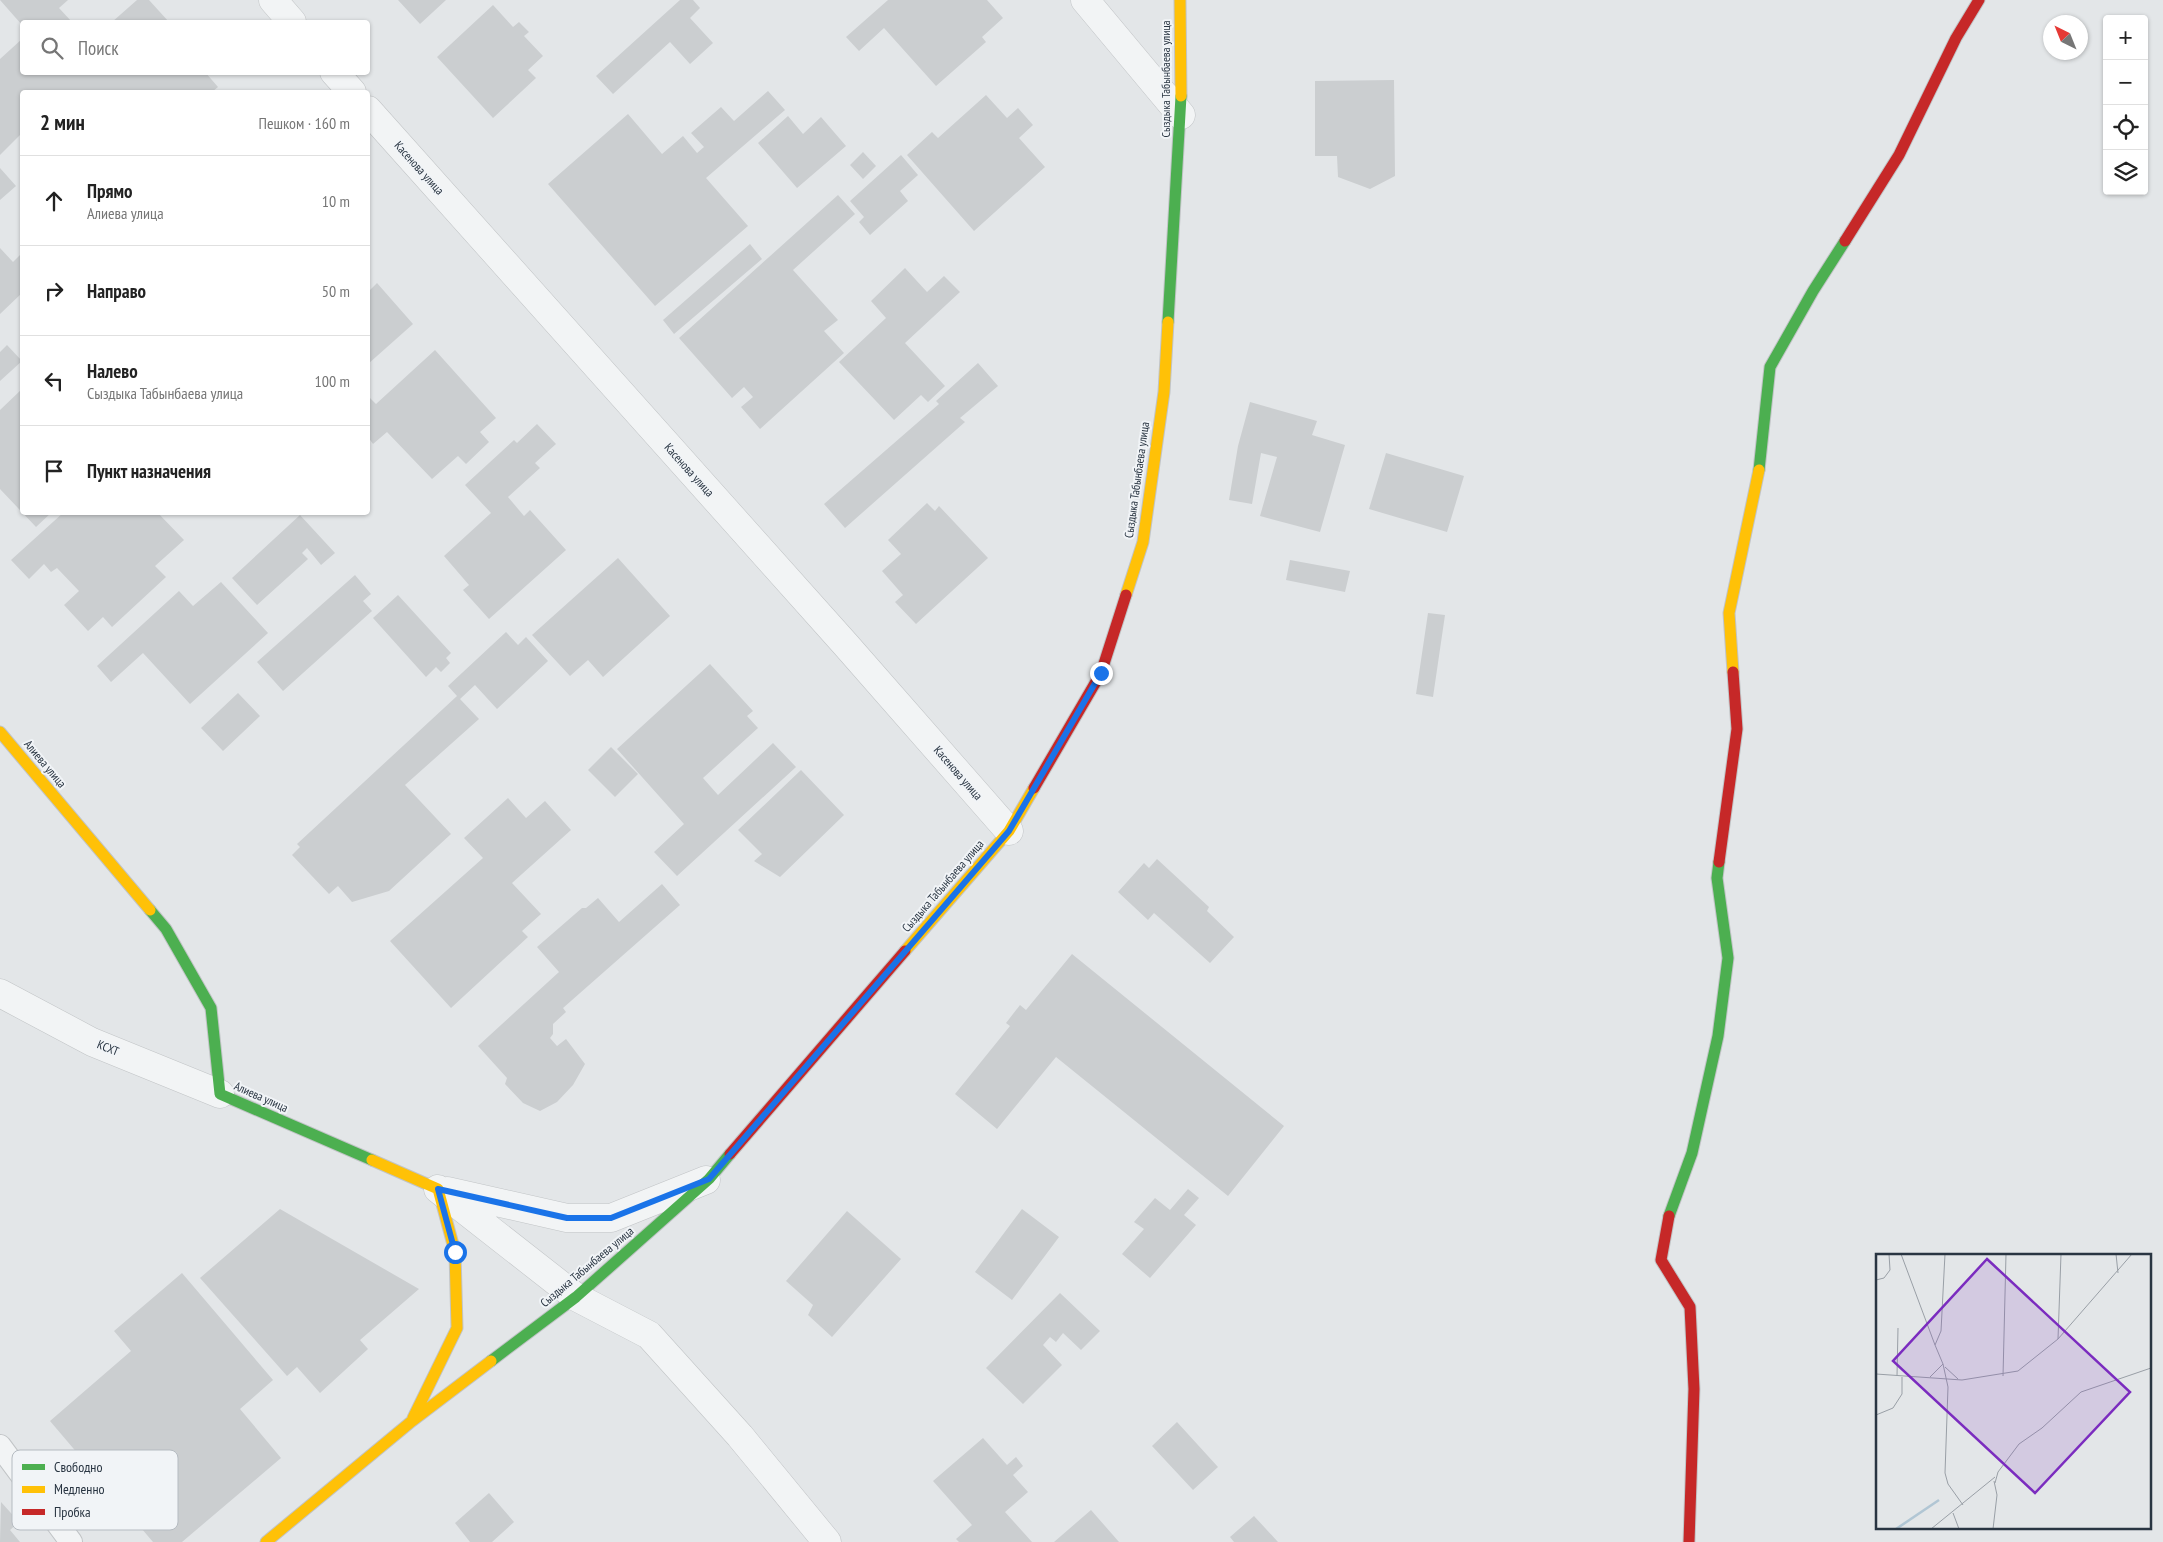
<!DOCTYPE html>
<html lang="ru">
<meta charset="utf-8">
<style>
:root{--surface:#fff;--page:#f2f2f2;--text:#222;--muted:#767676;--line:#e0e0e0}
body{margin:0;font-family:"PT Sans Narrow",sans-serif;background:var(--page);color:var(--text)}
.controls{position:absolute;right:15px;top:15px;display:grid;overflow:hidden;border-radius:5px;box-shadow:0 1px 4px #0004}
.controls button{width:45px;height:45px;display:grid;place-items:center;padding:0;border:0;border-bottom:1px solid var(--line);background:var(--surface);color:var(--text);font:25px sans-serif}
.compass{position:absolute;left:2043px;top:15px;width:45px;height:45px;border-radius:50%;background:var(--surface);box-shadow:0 1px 4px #0004;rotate:317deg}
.stop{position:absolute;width:15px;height:15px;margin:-11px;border:4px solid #1a73e8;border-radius:50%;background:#fff}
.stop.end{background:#1a73e8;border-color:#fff;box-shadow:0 1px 5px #0008}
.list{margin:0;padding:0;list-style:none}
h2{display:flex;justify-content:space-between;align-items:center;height:65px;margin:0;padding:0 20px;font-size:21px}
h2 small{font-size:16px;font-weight:400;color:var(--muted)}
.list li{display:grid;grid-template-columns:32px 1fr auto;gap:15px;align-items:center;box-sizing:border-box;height:90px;padding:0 20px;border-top:1px solid var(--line)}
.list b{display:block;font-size:19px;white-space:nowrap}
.list p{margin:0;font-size:16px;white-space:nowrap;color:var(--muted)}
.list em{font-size:16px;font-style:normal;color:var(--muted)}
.icon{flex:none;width:28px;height:28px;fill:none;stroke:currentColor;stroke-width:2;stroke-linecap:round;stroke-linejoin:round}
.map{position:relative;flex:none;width:2163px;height:1542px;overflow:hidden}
.search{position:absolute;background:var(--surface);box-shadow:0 1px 4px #0004;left:20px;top:20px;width:350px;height:55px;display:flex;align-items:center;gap:12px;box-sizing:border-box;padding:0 18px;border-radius:5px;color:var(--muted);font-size:19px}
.panel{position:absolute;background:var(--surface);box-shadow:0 1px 4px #0004;left:20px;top:90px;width:350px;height:425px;border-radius:5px}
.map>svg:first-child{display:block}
.building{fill:#cbced0}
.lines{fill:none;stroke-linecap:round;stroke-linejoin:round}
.lane-casing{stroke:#c1c4c6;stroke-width:24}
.street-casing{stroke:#c1c4c6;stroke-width:29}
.fast-casing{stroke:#c1c4c6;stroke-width:13}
.slow-casing{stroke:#c1c4c6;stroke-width:13}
.jam-casing{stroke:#c1c4c6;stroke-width:13}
.lane{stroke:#f2f4f5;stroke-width:22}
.street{stroke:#f2f4f5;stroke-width:28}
.fast{stroke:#4caf50;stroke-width:11}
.slow{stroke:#ffc107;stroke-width:11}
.jam{stroke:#c62828;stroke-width:11}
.route{stroke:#1a73e8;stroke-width:6}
.labels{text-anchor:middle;stroke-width:4;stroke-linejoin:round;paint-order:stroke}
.street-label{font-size:12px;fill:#293542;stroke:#f1f4f7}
.inset-river{fill:none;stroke:#b1c6d4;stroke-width:2.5}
.inset-road{fill:none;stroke:#999fa6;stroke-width:1}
.view{fill:#7b2cbf;fill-opacity:0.15;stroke:#7b2cbf;stroke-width:2.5}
.inset-edge{fill:none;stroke:#293542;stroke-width:2.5}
.key{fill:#f1f4f7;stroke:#b5bbc1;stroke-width:1}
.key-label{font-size:14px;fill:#293542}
</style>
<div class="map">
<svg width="2163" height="1542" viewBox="0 0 2163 1542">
<rect width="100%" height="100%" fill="#e3e6e8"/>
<path class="building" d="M0,0H68L59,8L72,22H22V25Z
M137,0H149L169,22H112Z
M398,0H446L420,24Z
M680,0H693L700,8L690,18L713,43L690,64L670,42L613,94L596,76Z
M888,0H987L1003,18L982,37L986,42L936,86L884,28L859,51L846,37Z
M493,5L513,27L519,22L529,32L524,36L543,56L528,70L536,78L493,118L437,57Z
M22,39V72H205L218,87L212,92H22V133L0,155V59Z
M1394,80L1395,176L1370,189L1338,177L1337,156H1315V81Z
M768,91L785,110L706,178L748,226L655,306L548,184L628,114L662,154L683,136L697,153L704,147L691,133L721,107L734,121Z
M986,95L1007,118L1018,108L1033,125L1019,138L1045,167L974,231L907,155L932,132L938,138Z
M788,116L803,134L821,117L846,146L797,188L758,143Z
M863,152L876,166L863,179L850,165Z
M901,155L918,175L900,191L908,201L870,235L859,222L864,217L850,201Z
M0,168L16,186L0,200Z
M838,195L855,214L793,270L838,320L824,331L844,353L760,429L741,407L753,397L744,387L732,398L679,338Z
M750,244L762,259L674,334L663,320Z
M0,248L13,262L22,253V293L0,314Z
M905,268L927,292L944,276L960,292L905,343L945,386L928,402L921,395L894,420L839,362L886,318L871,301Z
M377,283L413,324L368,364V292Z
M7,345L22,361L0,381V352Z
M435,350L496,418L480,432L489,442L466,464L458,456L432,479L387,432L373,444L368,437V400L370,398L376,404Z
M978,363L998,386L960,418L965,422L845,528L824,504L939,404L936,401Z
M22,389V512H52L36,527L0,489V410Z
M1250,402L1317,421L1312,435L1345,445L1320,532L1260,516L1277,457L1261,453L1252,504L1229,500L1238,446Z
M537,424L556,444L535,463L540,468L508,497L524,516L530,510L566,550L489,619L463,590L469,585L444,556L491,513L465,485L514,440L517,443Z
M1386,453L1464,476L1447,532L1369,509Z
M927,503L935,511L939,506L988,558L916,624L895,602L903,595L882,571L901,554L888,540Z
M64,512H157L184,540L155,566L166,577L112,627L103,617L88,631L64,605L79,591L57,568L51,572L44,564L29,579L11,560Z
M300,515L335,553L321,565L307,548L302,553L308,559L257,605L232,578Z
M618,558L670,616L603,677L588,660L570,676L532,635Z
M1290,560L1350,571L1345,592L1286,580Z
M355,575L371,594L363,601L372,611L283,691L257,662Z
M221,582L268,633L190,704L143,653L111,682L97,666L179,591L193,606Z
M398,595L451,653L446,658L450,663L441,672L436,667L426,677L373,618Z
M1428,613L1445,615L1433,697L1416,694Z
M506,632L518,645L526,637L548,661L497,709L475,685L460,699L479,719L405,785L451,834L389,891L352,902L338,886L329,894L292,855L300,847L297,844L457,696L448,686Z
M710,664L753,711L747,716L758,728L703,778L718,795L773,743L796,767L677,876L654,852L684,824L617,749Z
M238,693L260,716L223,751L201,728Z
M611,747L638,774L615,797L588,770Z
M801,770L844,815L780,877L754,861L762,854L738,830Z
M508,798L526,818L545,801L571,830L512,883L541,914L522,931L528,937L451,1008L390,941L483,858L464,838Z
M1157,859L1209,907L1207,911L1234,937L1210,963L1154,913L1148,920L1118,892L1144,863L1149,868Z
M662,884L680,905L563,1008L566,1012L553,1024V1034L550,1038L557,1046L566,1039L585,1064L573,1085L557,1102L540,1111L523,1103L505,1084L507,1078L478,1046L559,972L537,947L582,908H586L598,898L619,922Z
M1072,954L1284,1126L1228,1196L1056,1057L997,1129L955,1094L1010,1026L1006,1023L1020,1005L1026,1010Z
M1188,1189L1199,1198L1184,1215L1196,1225L1150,1278L1122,1254L1144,1229L1134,1222L1155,1198L1170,1210Z
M280,1209L419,1289L360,1340L368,1349L320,1393L297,1367L287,1376L200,1278Z
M1022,1209L1059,1237L1012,1300L975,1272Z
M847,1211L901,1259L832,1337L808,1315L813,1305L786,1281Z
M182,1273L273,1380L240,1409L281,1458L182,1542H153L50,1421L131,1351L114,1331Z
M1060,1293L1100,1331L1081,1350L1063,1333L1056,1342L1050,1337L1043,1345L1062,1365L1023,1404L986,1368Z
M1177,1422L1218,1467L1193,1490L1152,1446Z
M983,1438L1007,1465L1016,1457L1023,1466L1013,1475L1028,1492L1005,1512L1032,1542H959L956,1539L972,1525L933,1481Z
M489,1493L514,1522L492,1542H470L455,1523Z
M1,1502L19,1522L10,1530L20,1542H0Z
M1091,1510L1119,1542H1054Z
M1254,1516L1278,1542H1234L1230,1537Z"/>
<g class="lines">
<defs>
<path id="lane" d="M0,1446L71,1542"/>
<path id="street" d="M273,0L292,22
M1085,0L1181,115
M334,72L352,92
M368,110L846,645L1009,831
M0,993L92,1042L220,1094
M438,1189L576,1297L649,1335L740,1436L827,1542
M447,1191L567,1218H611L706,1180"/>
<path id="fast" d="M1168,322L1181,96
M1759,470L1770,367L1813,291L1845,241
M150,910L166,929L211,1008L220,1094L372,1160
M1669,1216L1692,1153L1718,1036L1728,958L1717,878L1719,862
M491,1361L576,1297L709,1179L730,1154"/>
<path id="slow" d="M1180,0L1181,96
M1126,595L1143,542L1164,392L1168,322
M1733,672L1729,613L1759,470
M0,732L150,910
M905,951L1009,831L1034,788
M372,1160L438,1189L455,1252L457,1328L413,1418
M266,1542L412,1421L491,1361"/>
<path id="jam" d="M1845,241L1899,155L1956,38L1979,0
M1034,788L1101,673L1126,595
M1719,862L1737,729L1733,672
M730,1154L905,951
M1669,1216L1661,1260L1690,1307L1694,1389L1689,1542"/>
</defs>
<use href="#lane" class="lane-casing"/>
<use href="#street" class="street-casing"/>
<use href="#fast" class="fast-casing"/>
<use href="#slow" class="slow-casing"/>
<use href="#jam" class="jam-casing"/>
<use href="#lane" class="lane"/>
<use href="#street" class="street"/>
<use href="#fast" class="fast"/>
<use href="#slow" class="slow"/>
<use href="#jam" class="jam"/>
</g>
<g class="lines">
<path class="route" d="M455,1252L438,1189L567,1218H611L709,1179L1009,831L1101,673"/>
</g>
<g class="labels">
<g class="street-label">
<text transform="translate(1166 79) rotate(-90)" y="4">Сыздыка Табынбаева улица</text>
<text transform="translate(419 168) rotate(48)" y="4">Касенова улица</text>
<text transform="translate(689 470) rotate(48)" y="4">Касенова улица</text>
<text transform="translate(1137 480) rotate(-82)" y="4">Сыздыка Табынбаева улица</text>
<text transform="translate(45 764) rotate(50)" y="4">Алиева улица</text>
<text transform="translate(958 773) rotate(49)" y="4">Касенова улица</text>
<text transform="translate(943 886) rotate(-49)" y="4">Сыздыка Табынбаева улица</text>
<text transform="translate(108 1048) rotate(22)" y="4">КСХТ</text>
<text transform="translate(261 1097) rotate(24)" y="4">Алиева улица</text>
<text transform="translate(587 1267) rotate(-40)" y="4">Сыздыка Табынбаева улица</text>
</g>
</g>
<g transform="translate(1876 1254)">
<rect width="275" height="275" fill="#e3e6e8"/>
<path class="inset-river" d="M20,275L63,246"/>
<path class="inset-road" d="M25,0L59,91M240,0L242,19M0,26L8,24L14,16L13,0M182,85L185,0M67,110L72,133L69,219L72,230L87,251M69,113L82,125M0,120L86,126L142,117L182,85L256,0M21,122L22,74M127,122L130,0M54,123L67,110L59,91L65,77L69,0M0,161L17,154L26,140V123M119,229L122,218L143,190L166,174L205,138L275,114M77,259L83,275M55,275L119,223M117,275L121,241L118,227"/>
<path class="view" d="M111,5L254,138L159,239L17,107Z"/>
<rect width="275" height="275" class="inset-edge"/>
</g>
<rect x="12" y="1450" width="166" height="80" rx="8" class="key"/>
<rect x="22" y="1464" width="23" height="6" fill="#4caf50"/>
<rect x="22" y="1486" width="23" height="7" fill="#ffc107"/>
<rect x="22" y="1509" width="23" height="6" fill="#c62828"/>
<g class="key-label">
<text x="54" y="1472">Свободно</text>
<text x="54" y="1494">Медленно</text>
<text x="54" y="1517">Пробка</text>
</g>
</svg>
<div class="controls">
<button>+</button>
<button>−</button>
<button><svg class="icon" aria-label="locate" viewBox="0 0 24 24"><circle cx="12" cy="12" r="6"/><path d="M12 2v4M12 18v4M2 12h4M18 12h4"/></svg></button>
<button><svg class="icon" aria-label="layers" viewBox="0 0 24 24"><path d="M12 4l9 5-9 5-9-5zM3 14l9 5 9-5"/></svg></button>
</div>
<svg class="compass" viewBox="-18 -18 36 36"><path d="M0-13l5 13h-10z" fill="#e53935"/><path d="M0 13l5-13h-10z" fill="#767676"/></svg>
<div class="stop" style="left:455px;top:1252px"></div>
<div class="stop end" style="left:1101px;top:673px"></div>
<div class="search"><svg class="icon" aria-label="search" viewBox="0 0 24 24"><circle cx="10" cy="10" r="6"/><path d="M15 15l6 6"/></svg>Поиск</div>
<section class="panel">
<h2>2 мин<small>Пешком · 160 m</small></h2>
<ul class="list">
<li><svg class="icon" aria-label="ahead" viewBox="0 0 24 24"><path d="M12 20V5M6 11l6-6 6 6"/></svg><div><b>Прямо</b><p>Алиева улица</p></div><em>10 m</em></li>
<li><svg class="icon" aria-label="right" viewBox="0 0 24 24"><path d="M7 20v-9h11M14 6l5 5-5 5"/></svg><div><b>Направо</b></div><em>50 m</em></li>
<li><svg class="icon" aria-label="left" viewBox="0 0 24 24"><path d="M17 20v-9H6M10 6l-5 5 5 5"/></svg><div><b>Налево</b><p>Сыздыка Табынбаева улица</p></div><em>100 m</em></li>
<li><svg class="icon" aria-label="arrive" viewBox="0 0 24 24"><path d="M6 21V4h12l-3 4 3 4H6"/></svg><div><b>Пункт назначения</b></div></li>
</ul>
</section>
</div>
